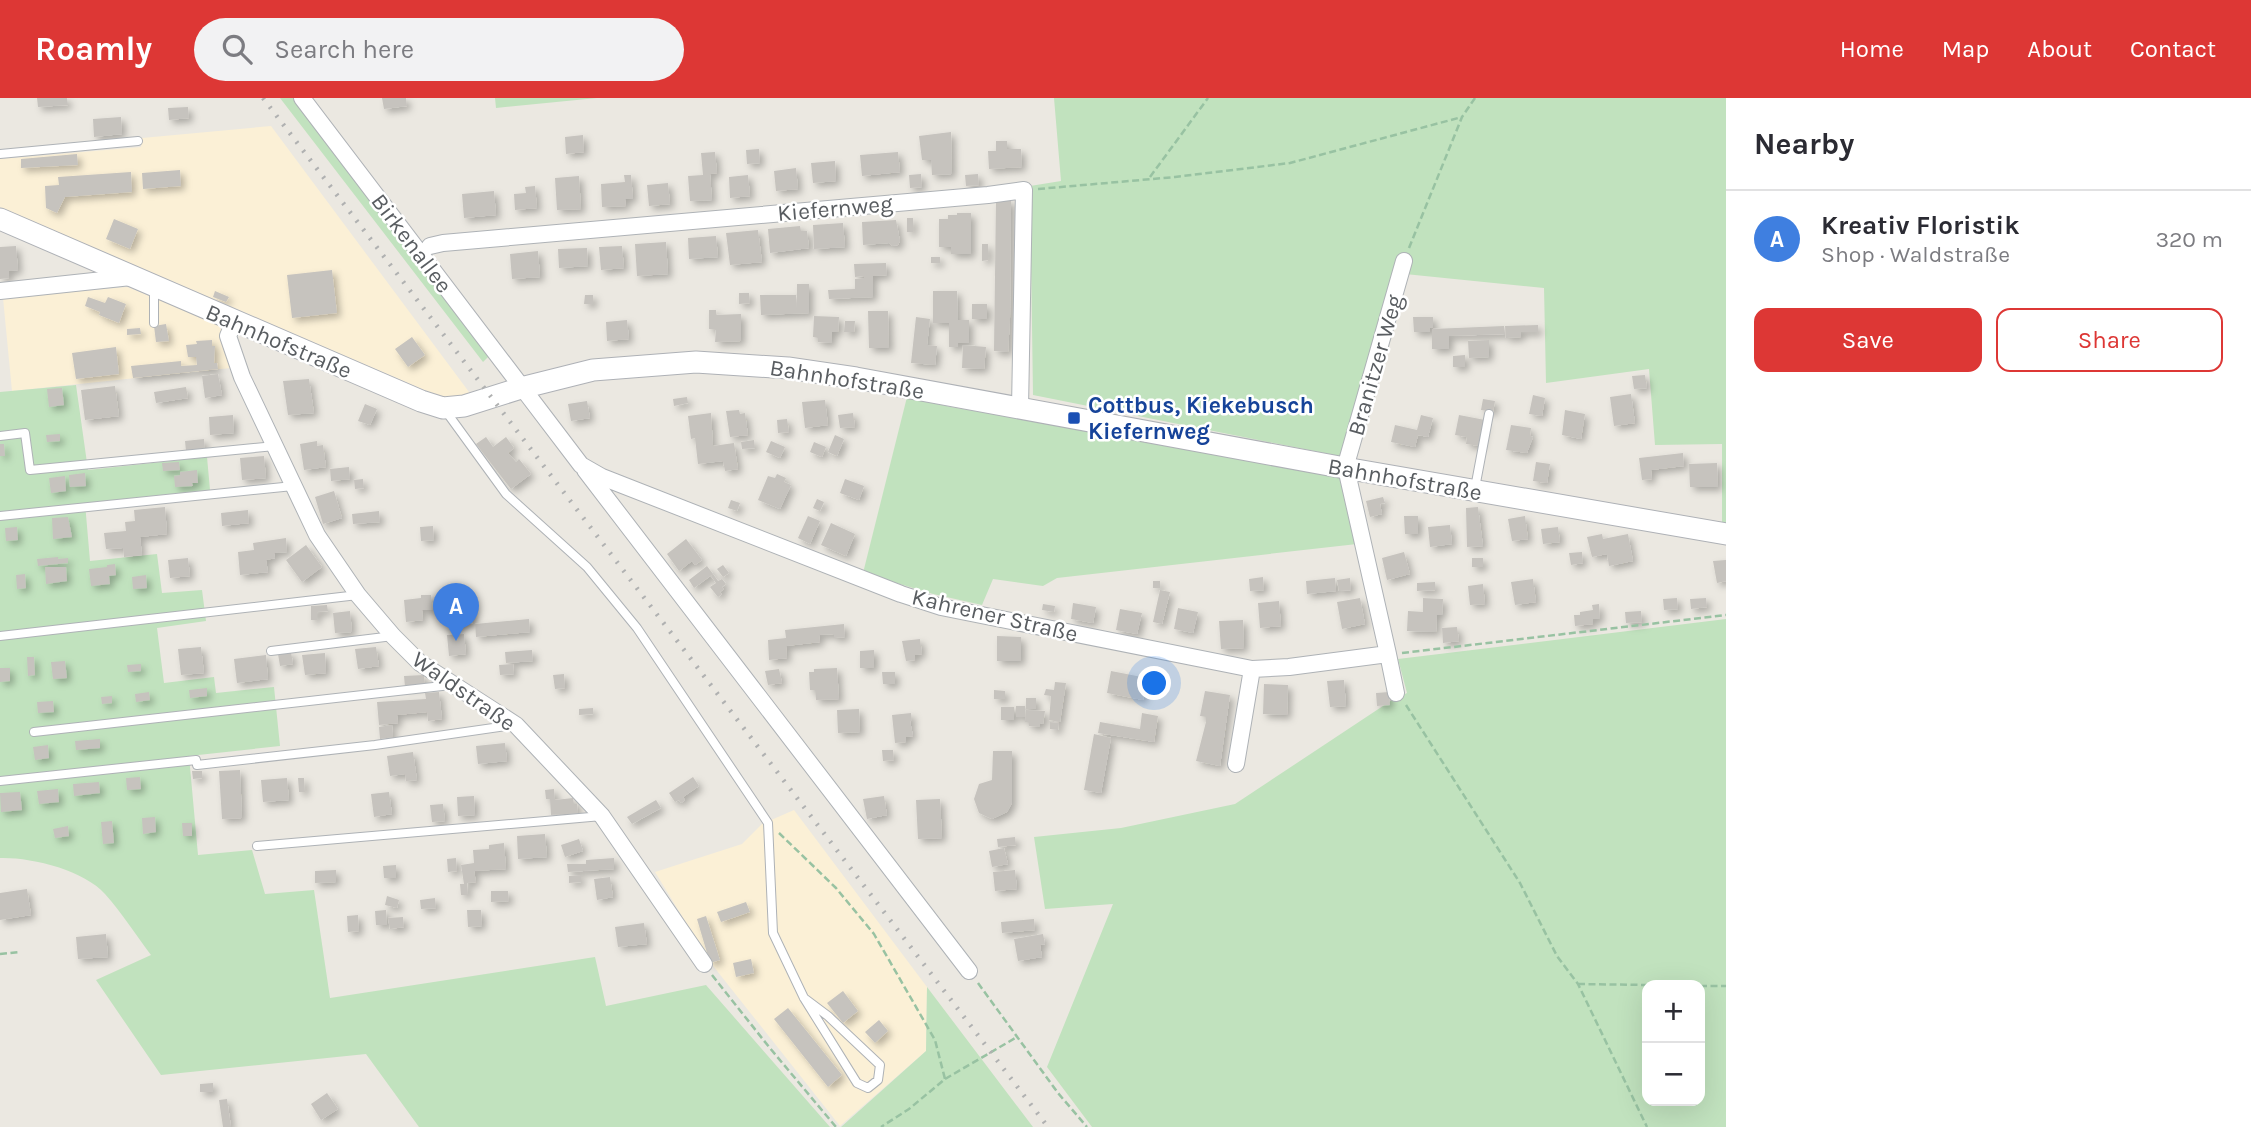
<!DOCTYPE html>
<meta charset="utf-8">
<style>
:root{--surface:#fff;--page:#f2f2f3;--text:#2b2b33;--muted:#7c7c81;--line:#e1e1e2;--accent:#dd3735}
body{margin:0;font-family:Karla,sans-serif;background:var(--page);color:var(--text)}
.controls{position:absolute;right:21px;bottom:21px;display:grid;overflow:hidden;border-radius:14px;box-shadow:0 7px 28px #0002}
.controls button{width:63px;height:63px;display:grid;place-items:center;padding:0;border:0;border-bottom:2px solid var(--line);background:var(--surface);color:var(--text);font:35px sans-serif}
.you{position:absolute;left:1155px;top:586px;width:24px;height:24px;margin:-18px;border:5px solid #fff;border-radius:50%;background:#1a73e8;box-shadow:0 0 0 10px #1a73e833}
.badge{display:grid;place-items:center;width:46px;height:46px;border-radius:50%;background:var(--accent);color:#fff;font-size:23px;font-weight:700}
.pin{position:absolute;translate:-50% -58px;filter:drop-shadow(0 2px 4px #0008)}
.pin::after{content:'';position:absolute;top:37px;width:24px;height:21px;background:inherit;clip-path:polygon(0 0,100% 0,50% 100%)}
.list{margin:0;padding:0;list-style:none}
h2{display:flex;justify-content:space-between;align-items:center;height:91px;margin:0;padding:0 28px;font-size:30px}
h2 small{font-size:23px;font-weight:400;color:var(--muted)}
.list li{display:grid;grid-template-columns:46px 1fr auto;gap:21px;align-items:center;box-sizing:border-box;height:98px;padding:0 28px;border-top:2px solid var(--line)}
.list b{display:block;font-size:26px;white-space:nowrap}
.list p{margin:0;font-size:23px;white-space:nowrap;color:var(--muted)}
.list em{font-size:23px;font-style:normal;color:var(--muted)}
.actions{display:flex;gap:14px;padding:21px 28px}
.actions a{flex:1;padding:16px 0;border:2px solid var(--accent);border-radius:14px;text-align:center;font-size:24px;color:var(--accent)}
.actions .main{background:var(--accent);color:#fff}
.icon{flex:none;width:38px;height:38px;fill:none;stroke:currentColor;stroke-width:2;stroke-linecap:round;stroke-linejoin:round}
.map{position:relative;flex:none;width:1726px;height:1029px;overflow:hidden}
header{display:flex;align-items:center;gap:42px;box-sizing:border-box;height:98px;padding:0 35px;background:var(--accent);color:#fff}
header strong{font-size:33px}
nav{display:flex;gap:38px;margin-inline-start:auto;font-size:24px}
.search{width:490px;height:63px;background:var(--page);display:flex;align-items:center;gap:18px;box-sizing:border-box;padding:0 24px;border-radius:38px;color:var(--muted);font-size:26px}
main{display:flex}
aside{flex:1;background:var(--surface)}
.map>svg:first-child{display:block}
.commercial{fill:#fbf0d6}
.green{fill:#c1e2be;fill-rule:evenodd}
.building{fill:#c6c3be;filter:url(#shadow)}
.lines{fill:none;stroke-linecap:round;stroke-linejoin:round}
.lane-casing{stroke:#aeb2b6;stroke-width:10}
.street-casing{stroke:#aeb2b6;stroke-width:18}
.secondary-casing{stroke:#aeb1b6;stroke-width:23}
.path{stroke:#98c2a2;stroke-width:2.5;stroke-dasharray:7 3.5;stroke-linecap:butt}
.lane{stroke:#fff;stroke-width:8}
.street{stroke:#fff;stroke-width:16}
.secondary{stroke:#fff;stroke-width:21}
.rail{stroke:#b0b1b1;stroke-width:4.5;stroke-dasharray:2 9;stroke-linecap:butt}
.transit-dot{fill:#1a4fb4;stroke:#fff;stroke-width:2.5}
.labels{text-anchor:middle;stroke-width:5;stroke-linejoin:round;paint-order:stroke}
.street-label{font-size:23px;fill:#595d61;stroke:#fff}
.transit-label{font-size:23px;font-weight:bold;fill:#164399;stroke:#fff;text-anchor:start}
</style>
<header>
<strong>Roamly</strong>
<div class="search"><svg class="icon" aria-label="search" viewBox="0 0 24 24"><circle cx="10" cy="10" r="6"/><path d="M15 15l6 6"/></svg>Search here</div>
<nav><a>Home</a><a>Map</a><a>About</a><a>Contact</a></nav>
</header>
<main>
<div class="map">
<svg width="1726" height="1029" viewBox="0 0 1726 1029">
<defs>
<filter id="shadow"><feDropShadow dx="4" dy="4" stdDeviation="3.5" flood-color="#0004"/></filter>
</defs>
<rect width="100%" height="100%" fill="#ebe8e1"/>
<path class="commercial" d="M271,28L472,298L443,300L0,109V61L141,49L142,40Z
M127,189L219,225L231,270L12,293L3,200Z
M794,712L927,889L926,953L840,1028L710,864L655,774L742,746L762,726Z"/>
<path class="green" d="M280,0H298L489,258L483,264Z
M495,0H597L496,10Z
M1054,0H1726V427L1722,426V346L1655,347L1649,271L1546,285L1544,190L1405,176L1344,359L1033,297L1030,88L1061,83Z
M76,287L88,372L207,359L210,392L85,405L90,463L157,456L162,495L202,492L206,523L157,530L164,585L214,579L216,595L274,589L280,648L189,658L198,757L252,752L265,796L314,792L330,900L595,859L606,908L706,887L830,1029H419L366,956L161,977L96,882L151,857C136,837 122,815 105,796C84,772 31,759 0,760V294Z
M907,299L951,309L1342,375L1357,446L1057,480L1043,488L993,481L982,507L933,496L863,475Z
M1726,521V1029H1092L1047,969L1113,806L1045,811L1034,739L1121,730L1235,706L1392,602L1407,595L1398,561ZM1647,887H1700V1003H1647Z
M927,889L1033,1029H841L926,953Z"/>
<path class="building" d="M37,0H67L68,7L38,9Z
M382,0H406L407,8L384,11Z
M188,9L189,20L169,22L168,10Z
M121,19L122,36L94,39L93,21Z
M951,34L952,76L932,77L931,62H922L919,38Z
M583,37L584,54L566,56L565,39Z
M996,43H1007V51H1021L1022,69L989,71L988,53H996Z
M759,51L760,65L747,66L746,52Z
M715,54L717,75L710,76L712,102L690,103L688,78L703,77L701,55Z
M898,54L900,74L862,78L860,57Z
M77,56L78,67L21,70V61Z
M835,63L836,83L813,85L811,65Z
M796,70L798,91L776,93L774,73Z
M180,72L181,88L143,91L142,75Z
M131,74L132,94L65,99L57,115L46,110L45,88L59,87L58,79Z
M921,76L922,89L910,90L909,77Z
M978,76L979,87L966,88L965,77Z
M624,77H631L633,101H625L626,108L602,109L601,86L625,84Z
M748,77L750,98L730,100L729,79Z
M579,78L581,111L557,112L555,80Z
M668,85L670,106L649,108L647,87Z
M535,88L537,110L515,112L514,96L526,95L525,89Z
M494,93L496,117L464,120L462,96Z
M1011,102L1010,221L1008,254L994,253L996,103Z
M957,115H971V156H951V149H939V121H948V117H957Z
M907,120H913V134H907Z
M114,121L138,131L130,151L106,141Z
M896,122L900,143L898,147L892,148L889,145L863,147L862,124Z
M843,125L845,149L814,151L813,127Z
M800,128L801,133H807L809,150L770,155L768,131Z
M758,132L762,164L730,167L726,135Z
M716,138L718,159L689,161L688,140Z
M666,144L668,176L637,178L635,146Z
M982,146H988V162L982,163Z
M16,148L18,172L9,173V180L0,181V149Z
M622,148L624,170L601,172L599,149Z
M587,150L588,168L559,170L558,151Z
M538,153L540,179L512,181L510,156Z
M931,159H940V165H931Z
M886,165L887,177L873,178V199L829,201L828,192L855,191V181L864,180V178L855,179L854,166Z
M332,172L337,215L292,220L287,177Z
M797,186H809V215L761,217L760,197H796L797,212Z
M215,193L229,199L226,204L213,199Z
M933,193H957L958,222H969V245H958V249H949V225H933Z
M739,195H749L750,205L739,206Z
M585,197H593V206H584Z
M88,199L105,205L108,199L126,206L119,225L99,217L100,214L85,208Z
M972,206H987V221H972Z
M709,212H716V217L741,216V243L715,244L716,232L709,231Z
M868,213H888L889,250H869Z
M814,218L839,219L838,234H832V245L818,244V240L813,239Z
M916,219L930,221L927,247L937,248L935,267L911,265Z
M1413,219H1433V230H1430V234H1414Z
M627,222L629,241L607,243L606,224Z
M845,223H855L854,234H844Z
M166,226L169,243L156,244L154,228Z
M1538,227V234H1521V239L1506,240L1505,228Z
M1504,228L1505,236L1449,238V251H1432V231Z
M140,230L141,236L127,237V231Z
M412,239L425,257L408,269L395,251Z
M212,242V248H215L214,265H217L218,271L133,280L131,268L181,263V268L197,267L196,259H188L186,247L197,246L196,243Z
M1489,242V259L1469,260L1468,243Z
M963,247L986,249L984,271L962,270Z
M116,249L119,276L76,281L72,255Z
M1465,257V269H1453V258Z
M218,276L222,297L205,300L202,278Z
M1645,277L1647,290L1634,291L1632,278Z
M309,281L314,315L288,317L283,283Z
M115,288L119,318L85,322L81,292Z
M186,289L188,300L156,305L154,294Z
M62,290L64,307L49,309L47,291Z
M1631,296L1635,325L1614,328L1610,299Z
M1533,297L1545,300L1542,318L1529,316Z
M687,299L688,305L674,308L673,301Z
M1483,301L1495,303L1493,314L1481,312Z
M825,302L828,327L805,330L802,304Z
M587,303L590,320L571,323L568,306Z
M365,306L377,311L370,327L358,323Z
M739,312L740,316L745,315L748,337L730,339L726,313Z
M1565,312L1585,316L1581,341L1562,337Z
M711,315L713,348L734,345L738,371L725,373L723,363L698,366L695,340L691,341L688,318Z
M853,315L855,329L840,330L838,317Z
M233,317L234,335L210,337L209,319Z
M1421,317L1433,320L1428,339L1418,337L1415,349L1391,344L1395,327L1417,332Z
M1459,317L1485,322L1480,348L1466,346L1467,339L1455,337Z
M787,321L789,334L778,335L777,322Z
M1511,327L1531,330L1530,338L1533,339L1527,355L1506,352Z
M60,336V343L47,344L46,337Z
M835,337L844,341L837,358L828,354Z
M486,339L493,349L506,339L514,350L508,355L516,364L519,361L531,376L511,391L476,346Z
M204,341L205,351L186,353L185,343Z
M754,342L755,350L742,351L741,344Z
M317,343V348L323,347L326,369L304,372L300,346Z
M771,343L785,349L780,360L766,354Z
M814,344L826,349L822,359L810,354Z
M0,346H4L5,358H0Z
M1683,355L1684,368L1651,372L1652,381L1642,382L1639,360Z
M264,358L266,380L242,382L240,360Z
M179,364L180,372L163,373L162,365Z
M1536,364L1550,366L1547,385L1533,383Z
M1717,365L1718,389H1690L1689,366Z
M349,369L350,381L331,383L330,371Z
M197,372L198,385H192L193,388L175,389L174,378L180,377V374Z
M85,375L86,388L70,389L69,377Z
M777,376L786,380L784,384L791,387L780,411L758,402L768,378L775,380Z
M65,378L66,393L51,395L49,380Z
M363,381L364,390L355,391L354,382Z
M845,381L864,388L859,402L840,395Z
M334,393L342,420L323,426L315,399Z
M1383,399L1385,405L1380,406L1382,416L1370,419L1366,403Z
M817,401L824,404L820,413L813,410Z
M731,402L740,405L737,413L728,410Z
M165,409L167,436L140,439L142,457L124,459L123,450L106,451L104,435L126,433L125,424L135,423L134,412Z
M1478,409L1483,448L1467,449L1466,410Z
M248,412L249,425L222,428L221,415Z
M379,413L380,424L353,426L352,416Z
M808,418L820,423L810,446L798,440Z
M1404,418H1418V436H1405Z
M1525,418L1528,441L1512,443L1508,421Z
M68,419L72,439L53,441L52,420Z
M831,425L855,436L846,458L821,447Z
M1450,427L1452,446L1430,449L1428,429Z
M433,428L434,442L421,443L420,429Z
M17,429L18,442L6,443L5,430Z
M1558,429L1560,444L1543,446L1541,431Z
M1602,436L1603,441L1628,436L1633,463L1609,468L1607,456L1592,459L1587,439Z
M286,440L287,454L274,455L275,460L266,462L268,474L240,477L238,454L254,452L253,445Z
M686,441L702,462L695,467L692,463L679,473L667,456Z
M306,447L322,469L302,484L286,462Z
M1404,454L1410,476L1387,482L1382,460Z
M1582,454L1583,465L1571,467L1569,455Z
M58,459V461L68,460V465L38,468L37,461Z
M188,460L190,478L170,480L168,462Z
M1472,460H1483V469H1472Z
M1726,462V483L1717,485L1713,463Z
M115,466L116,477L109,478L110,486L91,488L89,471L107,469V467Z
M723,467L729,475L723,479L717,471Z
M707,468L713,476L694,490L689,482Z
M45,469H66L67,483L46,486Z
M25,476L26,490L17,491L16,477Z
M713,476L718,483L722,481L726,486L722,489L724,491L720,494L722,496L718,499L710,489L716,485L711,478Z
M146,477L147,490L133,491L132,479Z
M1263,479L1264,492L1250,493L1249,481Z
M1335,480L1336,493L1307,496L1306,483Z
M1350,480L1351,492L1339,493L1337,482Z
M1533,481L1536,504L1515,507L1511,484Z
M1153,483H1160V490H1153Z
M1435,484L1436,492L1417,493V485Z
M1483,486L1485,506L1470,507L1468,488Z
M1160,492L1170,494L1162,526L1153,524Z
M421,497H431L433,512H422L423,522L406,524L404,502L421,500Z
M460,498L462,509L471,508L473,525L448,529L446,513L451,512L449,500Z
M1360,500L1365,526L1342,531L1337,504Z
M1423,500L1443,501L1442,517H1437L1436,534L1407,533L1408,513L1423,514Z
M1677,500L1678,511L1664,512L1663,501Z
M1706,500L1707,509L1691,511L1690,501Z
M1279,503L1281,528L1260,530L1258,505Z
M1073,505L1096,509L1093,525L1071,521Z
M1043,506L1055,508L1054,514L1042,512Z
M1599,506L1600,521H1593V526L1575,528L1574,517H1580V514L1593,512L1592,507Z
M327,507L328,513L317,514V522H311V508Z
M1178,510L1198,514L1193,535L1174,531Z
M1120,511L1142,515L1137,536L1116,532Z
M350,513L352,534L335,535L333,515Z
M1641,513L1642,524L1626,525L1625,514Z
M529,521L530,534L476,539L475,526Z
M1243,522L1244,550L1221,551L1219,523Z
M844,526L845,539L834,540V536L819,537L820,544L786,548L787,560L769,562L768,542L786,540L785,532Z
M1457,529L1459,543L1443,545L1442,530Z
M464,536L466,556L449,558L447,537Z
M997,538L1021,539V563H997Z
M920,541L922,556L915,557V562L906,563L902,543Z
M201,549L204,575L181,577L178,551Z
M376,549L379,568L358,571L355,551Z
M532,552L533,563L506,565L505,554Z
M874,552V570H860V553Z
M291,554L293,566L280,568L278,556Z
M325,555L326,575L305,577L302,557Z
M266,557L268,581L237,585L234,561Z
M27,559H34L35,577L28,578Z
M65,563L67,580L53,581L51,564Z
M141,566V573L128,574L127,567Z
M513,566L514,576L500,577L499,567Z
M0,570H10V583L0,584Z
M837,570L839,601L816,602L815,592H810L809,574H814V571Z
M779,571L782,585L768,587L765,573Z
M1111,573L1147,580L1143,602L1107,595Z
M882,574H895V586H883Z
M564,576L565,590L555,591L553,577Z
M424,577L425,587L405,589L404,578Z
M1344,582L1346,608L1330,609L1327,583Z
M1055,584L1066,585L1060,624L1049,622L1051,598L1044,597L1046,591L1054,592Z
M1264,586L1288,587L1287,617L1263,616Z
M207,590V598L190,600L189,592Z
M994,592L1005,593V601H994Z
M1205,593L1230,597L1220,668L1196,663L1206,624V619L1200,618Z
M149,594L150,602L136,604L135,596Z
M439,594L442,621L428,623L427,614L397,617L398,625L379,627L377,604L426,601L425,595Z
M1389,594L1390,607L1377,608L1376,595Z
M112,598V605L102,606L101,599Z
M1026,600H1036V611H1026Z
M53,603L54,614L38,615L37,604Z
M1016,608H1025V619H1016Z
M1001,609H1014V622H1001Z
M593,610V616L579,617V611Z
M859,611L860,634L838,635L837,612Z
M1026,612L1045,613L1043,626L1040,625V629L1029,628V624H1025Z
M911,615L912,623H910L913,638L906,639V644L895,645L892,617Z
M1142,615L1158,618L1154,644L1098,635L1100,624L1140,631Z
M1050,624L1059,625L1058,632L1050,631Z
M392,627L393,639L380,641L379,629Z
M1094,636L1111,640L1101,695L1084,692Z
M100,641V650L76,652L75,643Z
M505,645L507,663L478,666L476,648Z
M48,647L49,660L35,662L33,649Z
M882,652H893L894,662L883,663Z
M993,653H1012V705L1007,714L992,721L979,715L974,701L979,686L992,682Z
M413,654L417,682L406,683L405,676L390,678L387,658Z
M240,672L242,720L222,721L219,673Z
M192,673H202V680L193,681Z
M140,679L141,691L127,692L126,680Z
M693,679L699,688L683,699L685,702L681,705L679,702L675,704L669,695Z
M287,680L289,702L263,704L261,682Z
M298,680H304L305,694H299Z
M99,684L100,695L74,698L73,686Z
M58,691L59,704L39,706L37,693Z
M554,691L555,702L573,700L574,706H577L578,715L551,717L550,701H546L545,692Z
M20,694L22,712L1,714L0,695Z
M389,694L392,716L374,719L371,696Z
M474,698L475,717L458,718L457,699Z
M884,698L887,717L867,721L863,701Z
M940,701L942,740L918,741L916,702Z
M656,702L661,710L632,726L627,719Z
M443,706L445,723L432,724L430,707Z
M155,719L156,734L143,736L142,720Z
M112,723L114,745L103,746L101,724Z
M182,725H192V738H183Z
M68,728L69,738L55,740L53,731Z
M545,736L547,759L518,761L517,738Z
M1015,739L1016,747L998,749L997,741Z
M579,741L583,753L565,759L561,747Z
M504,745L506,771L474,773L476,784L467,785L468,797H461L460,786H464L461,767L474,765L473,752L489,751V747Z
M1004,750L1008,766L992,769L989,753Z
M456,760L457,773L448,774L447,761Z
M614,760V771L568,774L567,766H586V762Z
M396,767V780H384L383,768Z
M336,772V784L315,785V773Z
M1015,772L1017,791L995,793L993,774Z
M581,777V784L569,785V778Z
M610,779L613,799L597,802L594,781Z
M27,791L31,817L0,822V795Z
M491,793H508L509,803L491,804Z
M387,798L399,802L397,810L385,807Z
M435,800L436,810L421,811L420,802Z
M746,804L750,814L721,824L717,814Z
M386,812L387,827H376L375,813Z
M467,812H481L482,828L468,829Z
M358,817L359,833L348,834L347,818Z
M706,818L720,862L710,865L697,821Z
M403,819L404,829L390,831L388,820Z
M1034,821L1035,832L1002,835L1001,824Z
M644,825L647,846L618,849L615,829Z
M106,836L108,859L78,861L76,839Z
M1043,836L1045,846L1040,847L1042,859L1018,863L1014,841Z
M751,861L754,875L736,879L733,865Z
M843,893L858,913L843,925L827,905Z
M788,910L842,977L828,989L774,921Z
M879,922L888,933L875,945L865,934Z
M213,985V994H200V986Z
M327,995L338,1011L321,1022L311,1006Z
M227,1001L231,1029H223L219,1002Z"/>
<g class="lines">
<defs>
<path id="lane" d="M0,56L138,43
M154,190V225
M445,312L506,396L587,469L637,530L768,725L773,835L804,900L857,985L868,990L878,982L880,967L828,918L804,900
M0,338L25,335L30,372L275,348
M1475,390L1489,316
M0,418L293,388
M0,538L358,497
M271,553L393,538
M34,634L451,587
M0,683L196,662L197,667L375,647L513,627
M257,748L602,718"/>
<path id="street" d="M302,0L581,367L602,379L901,496L941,509L1252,571L1289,569L1388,556L1346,370
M430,148L443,145L988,97L1024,92L1020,310
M0,193L131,179
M234,224L228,238L242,279L317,437L358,497L393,538L420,565L516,627L602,718L704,866
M1345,370L1404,163
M585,372L969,873
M1388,556L1396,595
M1236,666L1252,571"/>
<path id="secondary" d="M0,121L421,303L443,310L464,308L521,290L593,272L696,264L788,270L856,280L1345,370L1726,436"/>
</defs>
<use href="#lane" class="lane-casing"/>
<use href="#street" class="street-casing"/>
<use href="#secondary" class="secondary-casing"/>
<path class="path" d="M1150,79L1208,0
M1038,91L1175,79L1290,65L1462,19
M1409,150L1462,19L1475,0
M1402,555L1726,517
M1406,607L1520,785L1557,858L1578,886L1647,1029
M779,735L836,790L874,836L935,942L945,981L909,1011L881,1029
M0,856L20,854
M712,877L769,949L836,1029
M978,885L1058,995L1087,1029
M1578,886L1647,887
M1700,888H1726
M945,981L1017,939"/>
<use href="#lane" class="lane"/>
<use href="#street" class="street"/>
<use href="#secondary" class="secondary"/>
<path class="rail" d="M263,0L1048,1029"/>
</g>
<rect class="transit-dot" x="1067" y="313" width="14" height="14" rx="3.5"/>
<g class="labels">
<g class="street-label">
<text transform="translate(835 110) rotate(-5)" y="8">Kiefernweg</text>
<text transform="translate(412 145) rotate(53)" y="8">Birkenallee</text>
<text transform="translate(279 243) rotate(23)" y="8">Bahnhofstraße</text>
<text transform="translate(1375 267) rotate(-74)" y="8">Branitzer Weg</text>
<text transform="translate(847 281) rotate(9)" y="8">Bahnhofstraße</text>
<text transform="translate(1405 381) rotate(10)" y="8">Bahnhofstraße</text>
<text transform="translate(995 517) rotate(13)" y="8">Kahrener Straße</text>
<text transform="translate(464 593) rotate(35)" y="8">Waldstraße</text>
</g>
<g class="transit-label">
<text x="1088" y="315">Cottbus, Kiekebusch<tspan x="1088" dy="26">Kiefernweg</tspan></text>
</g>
</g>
</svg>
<div class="controls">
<button>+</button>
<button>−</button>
</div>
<div class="you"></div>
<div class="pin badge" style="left:456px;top:543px;background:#3f7fe0">A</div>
</div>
<aside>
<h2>Nearby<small></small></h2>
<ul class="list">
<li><span class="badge" style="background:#3f7fe0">A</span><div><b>Kreativ Floristik</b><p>Shop · Waldstraße</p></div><em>320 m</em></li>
</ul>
<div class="actions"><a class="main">Save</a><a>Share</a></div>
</aside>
</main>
